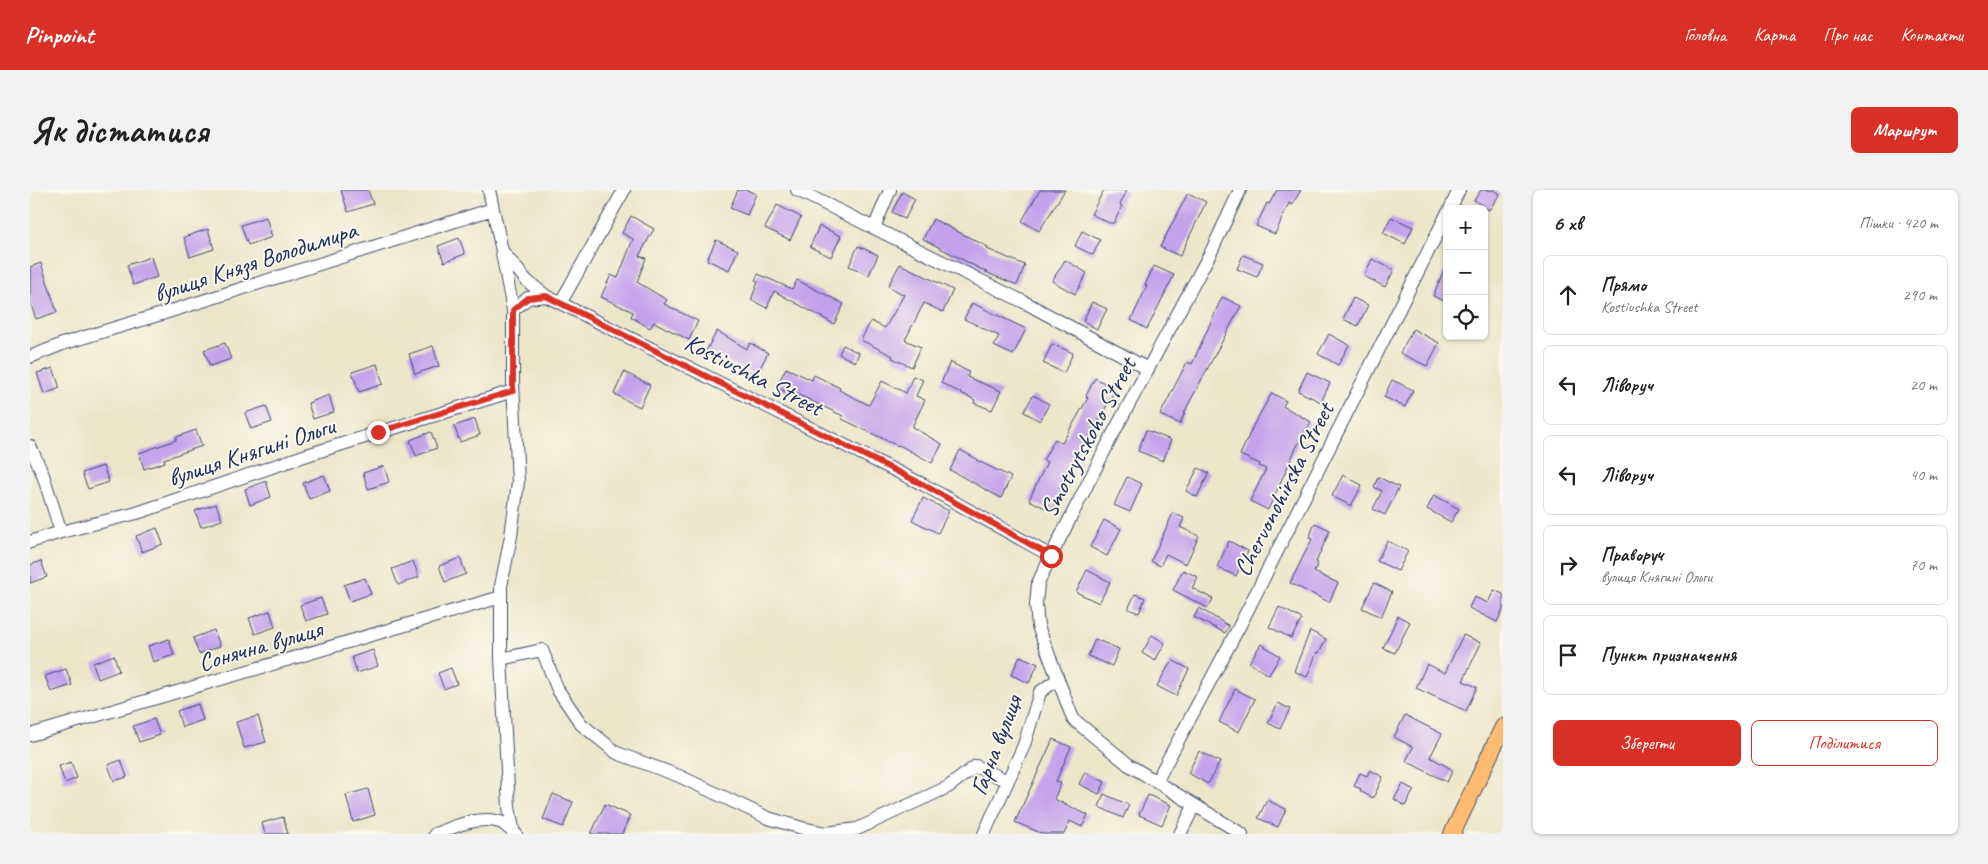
<!DOCTYPE html>
<html lang="uk">
<meta charset="utf-8">
<style>
:root{--surface:#fff;--page:#f2f2f2;--text:#222;--muted:#767676;--line:#e0e0e0;--accent:#d93025}
body{margin:0;font-family:Caveat,sans-serif;background:var(--page);color:var(--text)}
.controls{position:absolute;right:15px;top:15px;display:grid;overflow:hidden;border-radius:8px;box-shadow:0 1px 4px #0004}
.controls button{width:45px;height:45px;display:grid;place-items:center;padding:0;border:0;border-bottom:1px solid var(--line);background:var(--surface);color:var(--text);font:25px sans-serif}
.stop{position:absolute;width:15px;height:15px;margin:-11px;border:4px solid #d93025;border-radius:50%;background:#fff}
.stop.end{background:#d93025;border-color:#fff;box-shadow:0 1px 5px #0008}
.list{margin:0;padding:0;list-style:none}
h2{display:flex;justify-content:space-between;align-items:center;height:65px;margin:0;padding:0 20px;font-size:21px}
h2 small{font-size:16px;font-weight:400;color:var(--muted)}
.list li{display:grid;grid-template-columns:32px 1fr auto;gap:15px;align-items:center;box-sizing:border-box;height:80px;margin:0 10px 10px;padding:0 10px;border:1px solid var(--line);border-radius:8px}
.list b{display:block;font-size:19px;white-space:nowrap}
.list p{margin:0;font-size:16px;white-space:nowrap;color:var(--muted)}
.list em{font-size:16px;font-style:normal;color:var(--muted)}
.actions{display:flex;gap:10px;padding:15px 20px}
.actions a{flex:1;padding:11px 0;border:1px solid var(--accent);border-radius:8px;text-align:center;font-size:18px;color:var(--accent)}
.actions .main{background:var(--accent);color:#fff}
.icon{flex:none;width:28px;height:28px;fill:none;stroke:currentColor;stroke-width:2;stroke-linecap:round;stroke-linejoin:round}
.map{position:relative;flex:none;width:1473px;height:644px;overflow:hidden;border-radius:8px}
header{display:flex;align-items:center;gap:30px;box-sizing:border-box;height:70px;padding:0 25px;background:var(--accent);color:#fff}
header strong{font-size:24px}
nav{display:flex;gap:28px;margin-inline-start:auto;font-size:18px}
.intro{display:flex;align-items:center;justify-content:space-between;box-sizing:border-box;height:120px;padding:0 30px}
h1{margin:0;font-size:35px}
.button{padding:12px 22px;border-radius:8px;background:var(--accent);color:#fff;font-size:18px;font-weight:700}
main{display:flex;gap:30px;padding:0 30px}
aside{flex:1;background:var(--surface);border-radius:8px;box-shadow:0 1px 4px #0004}
.map>svg:first-child{display:block}
.building{fill:#c2a2eb}
.lines{fill:none;stroke-linecap:round;stroke-linejoin:round}
.minor-casing{stroke:#3a4a6e;stroke-width:14}
.major-casing{stroke:#3a4a6e;stroke-width:18}
.minor{stroke:#fff;stroke-width:12}
.major{stroke:#febc70;stroke-width:16}
.route{stroke:#d93025;stroke-width:6}
.labels{text-anchor:middle;stroke-width:4;stroke-linejoin:round;paint-order:stroke}
.street-label{font-size:25px;fill:#1b2f5e;stroke:#fbf7ec}
</style>
<header>
<strong>Pinpoint</strong>
<nav><a>Головна</a><a>Карта</a><a>Про нас</a><a>Контакти</a></nav>
</header>
<div class="intro"><h1>Як дістатися</h1><a class="button">Маршрут</a></div>
<main>
<div class="map">
<svg width="1473" height="644" viewBox="0 0 1473 644">
<rect width="100%" height="100%" fill="#fbf7ec"/>
<filter id="ink" filterUnits="userSpaceOnUse"><feTurbulence type="fractalNoise" baseFrequency=".02" numOctaves="2"/><feDisplacementMap in="SourceGraphic" scale="10" xChannelSelector="R" yChannelSelector="G"/><feConvolveMatrix kernelMatrix="1 2 1 2 8 2 1 2 1" color-interpolation-filters="sRGB"/></filter>
<filter id="wash" filterUnits="userSpaceOnUse"><feTurbulence type="fractalNoise" baseFrequency=".0096" numOctaves="4" result="noise"/><feDisplacementMap in="SourceGraphic" scale="20" xChannelSelector="R" yChannelSelector="G"/><feGaussianBlur stdDeviation="1.12" result="paint"/><feColorMatrix in="noise" values="0 0 0 0 0 0 0 0 0 0 0 0 0 0 0 0 0 1.4 0 .05"/><feComposite in="paint" operator="in"/></filter>
<g filter="url(#wash)">
<rect width="100%" height="100%" fill="#ece6c9"/>
<g id="blocks">
<path class="building" d="M311,0H338L343,14L318,22Z
M708,0H717L726,4L717,25L700,18Z
M1010,0H1035L1009,41L992,31Z
M1074,0H1097L1090,15L1092,16L1084,33H1079L1061,24Z
M1247,0H1271L1262,15L1259,13L1245,44L1226,36L1237,13L1239,14Z
M1451,0H1464L1470,4L1459,20L1444,10Z
M872,2L885,9L875,29L862,22Z
M1158,3L1176,12L1150,66L1130,57Z
M747,15L771,27L760,50L735,38Z
M601,26L624,39L609,66L616,68L607,92L637,110L634,114L668,131L659,150L624,132L620,138L601,127L603,122L571,107L581,85L588,88L603,49L592,43Z
M236,27L242,47L218,55L211,35Z
M1361,27L1383,37L1375,54L1353,43Z
M903,29L958,57L957,59L995,75L987,95L962,85L893,49Z
M789,36L811,46L801,67L780,57Z
M178,39L184,59L160,67L154,47Z
M1052,41L1070,50L1063,65L1045,56Z
M429,48L435,64L414,72L408,56Z
M686,50L708,60L699,80L677,70Z
M828,56L848,65L839,85L819,76Z
M1213,65L1233,73L1227,87L1207,79Z
M121,67L127,87L103,95L97,75Z
M1342,69L1364,80L1355,97L1334,86Z
M1035,70L1057,83L1045,104L1022,91Z
M11,73L27,122L6,129L0,112V77Z
M1417,73V112L1403,106Z
M870,74L923,100L913,122L894,113L875,150L891,157L882,177L862,168L863,166L831,150L841,131L855,138L874,105L858,96Z
M1124,76L1144,85L1117,139L1101,130L1117,96L1115,95Z
M728,84L762,99L767,90L814,114L804,134L744,101L737,118L721,110L728,92L725,90Z
M1192,107L1211,116L1157,217L1150,234L1130,225L1157,172L1162,174Z
M1323,108L1338,115L1328,136L1313,129Z
M1062,112L1077,119L1067,139L1053,131Z
M942,113L996,139L983,165L964,156L969,146L934,129Z
M1383,139L1409,153L1397,176L1370,163Z
M687,141L717,159L720,153L738,163L726,185L676,161Z
M1299,144L1319,155L1308,175L1288,164Z
M195,153L201,169L180,176L174,160Z
M1022,154L1043,163L1034,183L1013,173Z
M813,155L829,163L825,172L809,164Z
M403,156L409,176L385,184L379,164Z
M920,172L939,182L937,187L971,201L962,220L944,213L945,210L911,193Z
M347,174L353,194L329,202L322,182Z
M23,178L30,198L14,204L7,183Z
M756,178L782,190L784,185L810,198L809,200L839,215L852,191L876,203L883,186L893,190L886,206L895,210L882,237L912,254L902,273L869,255L868,256L812,229L813,226L763,202L762,205L746,197Z
M594,182L620,195L610,217L584,204Z
M1277,182L1300,193L1291,212L1268,201Z
M1065,188L1085,199L1070,229L1058,249L1057,248L1029,298L1032,299L1021,321L999,310L1017,272L1013,270L1025,249L1032,253L1058,208L1056,206Z
M1362,190L1383,200L1375,217L1354,207Z
M1242,203L1256,211L1253,216L1281,232L1266,258L1238,320L1220,311L1236,279L1229,276L1230,274L1210,265L1224,234Z
M299,205L304,222L283,229L278,213Z
M1003,205L1019,214L1010,231L994,222Z
M236,216L242,232L221,239L215,223Z
M445,229L450,245L430,252L424,236Z
M166,240L172,256L134,269L135,272L114,279L109,263L146,250V247Z
M1116,240L1141,250L1133,271L1108,261Z
M401,242L407,258L386,266L380,250Z
M930,260L947,269L946,270L981,287L971,308L920,280Z
M73,276L79,292L58,299L52,283Z
M354,276L359,292L338,299L333,283Z
M1168,278L1179,283L1167,307L1156,301Z
M294,285L300,301L279,309L273,293Z
M1313,285L1332,295L1321,316L1302,306Z
M1097,287L1112,294L1100,322L1084,315Z
M1348,287L1369,297L1355,325L1343,319L1352,301L1344,297Z
M236,291L241,307L220,315L215,299Z
M1404,305L1429,319L1421,332L1397,319Z
M893,308L919,321L908,343L882,330Z
M186,314L192,330L171,337L165,321Z
M1143,323L1154,328L1150,337L1169,346L1156,374L1136,364L1130,376L1121,371Z
M1074,330L1091,339L1077,366L1060,357Z
M1285,333L1300,340L1286,372L1288,373L1284,382L1308,393L1299,412L1260,393L1282,349L1279,348Z
M127,338L133,354L112,362L106,346Z
M1199,351L1218,361L1206,386L1187,377Z
M1357,351L1378,361L1368,381L1347,371Z
M430,368L436,384L415,392L409,376Z
M11,371L17,387L0,393V375Z
M383,371L389,387L368,395L362,379Z
M1057,380L1080,392L1069,413L1046,402Z
M1153,380L1168,387L1162,398L1183,409L1178,418L1143,400Z
M335,388L341,404L320,411L314,395Z
M1344,393L1362,402L1351,427L1332,418Z
M1464,400L1473,404V419L1467,432L1439,418L1444,407L1458,413Z
M1105,404L1115,408L1109,423L1098,419Z
M291,408L297,424L276,431L270,415Z
M1249,417L1272,429L1261,448L1239,437Z
M1169,418L1199,436L1195,443L1164,427Z
M240,421L245,437L225,444L219,428Z
M1368,426L1380,432L1365,463L1353,458Z
M184,440L190,456L169,464L163,448Z
M1280,441L1296,449L1289,463L1287,462L1277,487L1264,481Z
M1122,445L1135,453L1125,471L1112,463Z
M1433,445L1451,453L1433,491L1447,497L1436,521L1386,498L1397,474L1415,483Z
M139,449L144,465L123,472L118,456Z
M1065,449L1089,459L1082,476L1058,466Z
M1231,454L1250,466L1239,485L1219,473Z
M343,460L348,476L327,483L322,467Z
M84,465L89,481L68,489L63,473Z
M990,466L1008,474L999,493L981,485Z
M1142,470L1159,479L1146,506L1127,496Z
M421,478L427,494L414,499L408,483Z
M36,479L42,495L21,502L15,486Z
M1205,499L1225,509L1209,542L1189,532Z
M1248,513L1260,519L1250,539L1238,533Z
M168,514L173,530L152,537L147,521Z
M1375,525L1412,544L1400,567L1423,580L1417,592L1376,571L1383,557L1364,547Z
M228,526L236,552L214,558L206,532Z
M124,529L130,545L109,552L103,536Z
M1023,549L1041,557L1026,591L1031,593L1024,609L1058,625L1052,637L1040,631L1034,644H1013L985,632Z
M1169,561L1190,572L1178,594L1158,583Z
M91,570L97,587L84,591L78,575Z
M41,572L47,588L35,593L29,576Z
M1340,580L1353,587L1343,608L1330,601L1331,599L1324,596L1330,583L1337,586Z
M1055,582L1075,592L1069,604L1049,594Z
M1373,594L1384,600L1375,616L1364,609Z
M338,599L345,625L323,632L316,605Z
M523,604L543,612L533,637L513,629Z
M1074,604L1099,615L1093,628L1069,617Z
M1118,605L1141,615L1132,635L1109,625Z
M1237,610L1256,619L1248,637L1228,628Z
M575,614L600,625L592,644H561Z
M253,627L258,644H235L232,633Z"/>
</g>
</g>
<g filter="url(#ink)">
<use href="#blocks" fill-opacity="0" stroke="#3a4a6e" stroke-width="1"/>
<g class="lines">
<defs>
<path id="minor" d="M459,0L472,61L497,91L516,106L894,295L1021,366
M767,0L994,112L1118,179
M1210,0L1182,60L1083,244L1021,366L1008,393L1006,415L1008,436L1043,529L1099,575L1212,644
M1420,19L1429,0
M844,38L860,0
M472,63L483,120V193L488,292L481,346L471,396V469L479,617L484,644
M531,112L594,0
M483,120L498,108L516,106
M0,167L35,153L138,122L463,19
M0,256L13,285L31,342
M0,352L31,342L107,323L277,265L483,201
M471,469L512,460L528,500L551,534L587,563L649,586L738,628L772,638L796,643L827,639L918,597L946,576L977,591
M0,545L471,407
M1126,592L1209,437L1417,24
M405,644C424,637 449,625 470,632C476,634 480,641 486,644
M954,644L994,555L1010,502L1028,489
M1150,644L1164,616"/>
<path id="major" d="M1422,644L1473,537"/>
</defs>
<use href="#minor" class="minor-casing"/>
<use href="#major" class="major-casing"/>
<use href="#minor" class="minor"/>
<use href="#major" class="major"/>
</g>
</g>
<g class="lines" filter="url(#ink)">
<path class="route" d="M348,242L483,201V120L498,108L516,106L894,295L1021,366"/>
</g>
<g class="labels">
<g class="street-label">
<text transform="translate(225 71) rotate(-18)" y="9">вулиця Князя Володимира</text>
<text transform="translate(724 184) rotate(27)" y="9">Kostiushka Street</text>
<text transform="translate(1057 247) rotate(-62)" y="9">Smotrytskoho Street</text>
<text transform="translate(221 261) rotate(-18)" y="9">вулиця Княгині Ольги</text>
<text transform="translate(1253 299) rotate(-63)" y="9">Chervonohirska Street</text>
<text transform="translate(230 455) rotate(-16)" y="9">Сонячна вулиця</text>
<text transform="translate(965 555) rotate(-69)" y="9">Гарна вулиця</text>
</g>
</g>
</svg>
<div class="controls">
<button>+</button>
<button>−</button>
<button><svg class="icon" aria-label="locate" viewBox="0 0 24 24"><circle cx="12" cy="12" r="6"/><path d="M12 2v4M12 18v4M2 12h4M18 12h4"/></svg></button>
</div>
<div class="stop" style="left:1021px;top:366px"></div>
<div class="stop end" style="left:348px;top:242px"></div>
</div>
<aside>
<h2>6 хв<small>Пішки · 420 m</small></h2>
<ul class="list">
<li><svg class="icon" aria-label="ahead" viewBox="0 0 24 24"><path d="M12 20V5M6 11l6-6 6 6"/></svg><div><b>Прямо</b><p>Kostiushka Street</p></div><em>290 m</em></li>
<li><svg class="icon" aria-label="left" viewBox="0 0 24 24"><path d="M17 20v-9H6M10 6l-5 5 5 5"/></svg><div><b>Ліворуч</b></div><em>20 m</em></li>
<li><svg class="icon" aria-label="left" viewBox="0 0 24 24"><path d="M17 20v-9H6M10 6l-5 5 5 5"/></svg><div><b>Ліворуч</b></div><em>40 m</em></li>
<li><svg class="icon" aria-label="right" viewBox="0 0 24 24"><path d="M7 20v-9h11M14 6l5 5-5 5"/></svg><div><b>Праворуч</b><p>вулиця Княгині Ольги</p></div><em>70 m</em></li>
<li><svg class="icon" aria-label="arrive" viewBox="0 0 24 24"><path d="M6 21V4h12l-3 4 3 4H6"/></svg><div><b>Пункт призначення</b></div></li>
</ul>
<div class="actions"><a class="main">Зберегти</a><a>Поділитися</a></div>
</aside>
</main>
